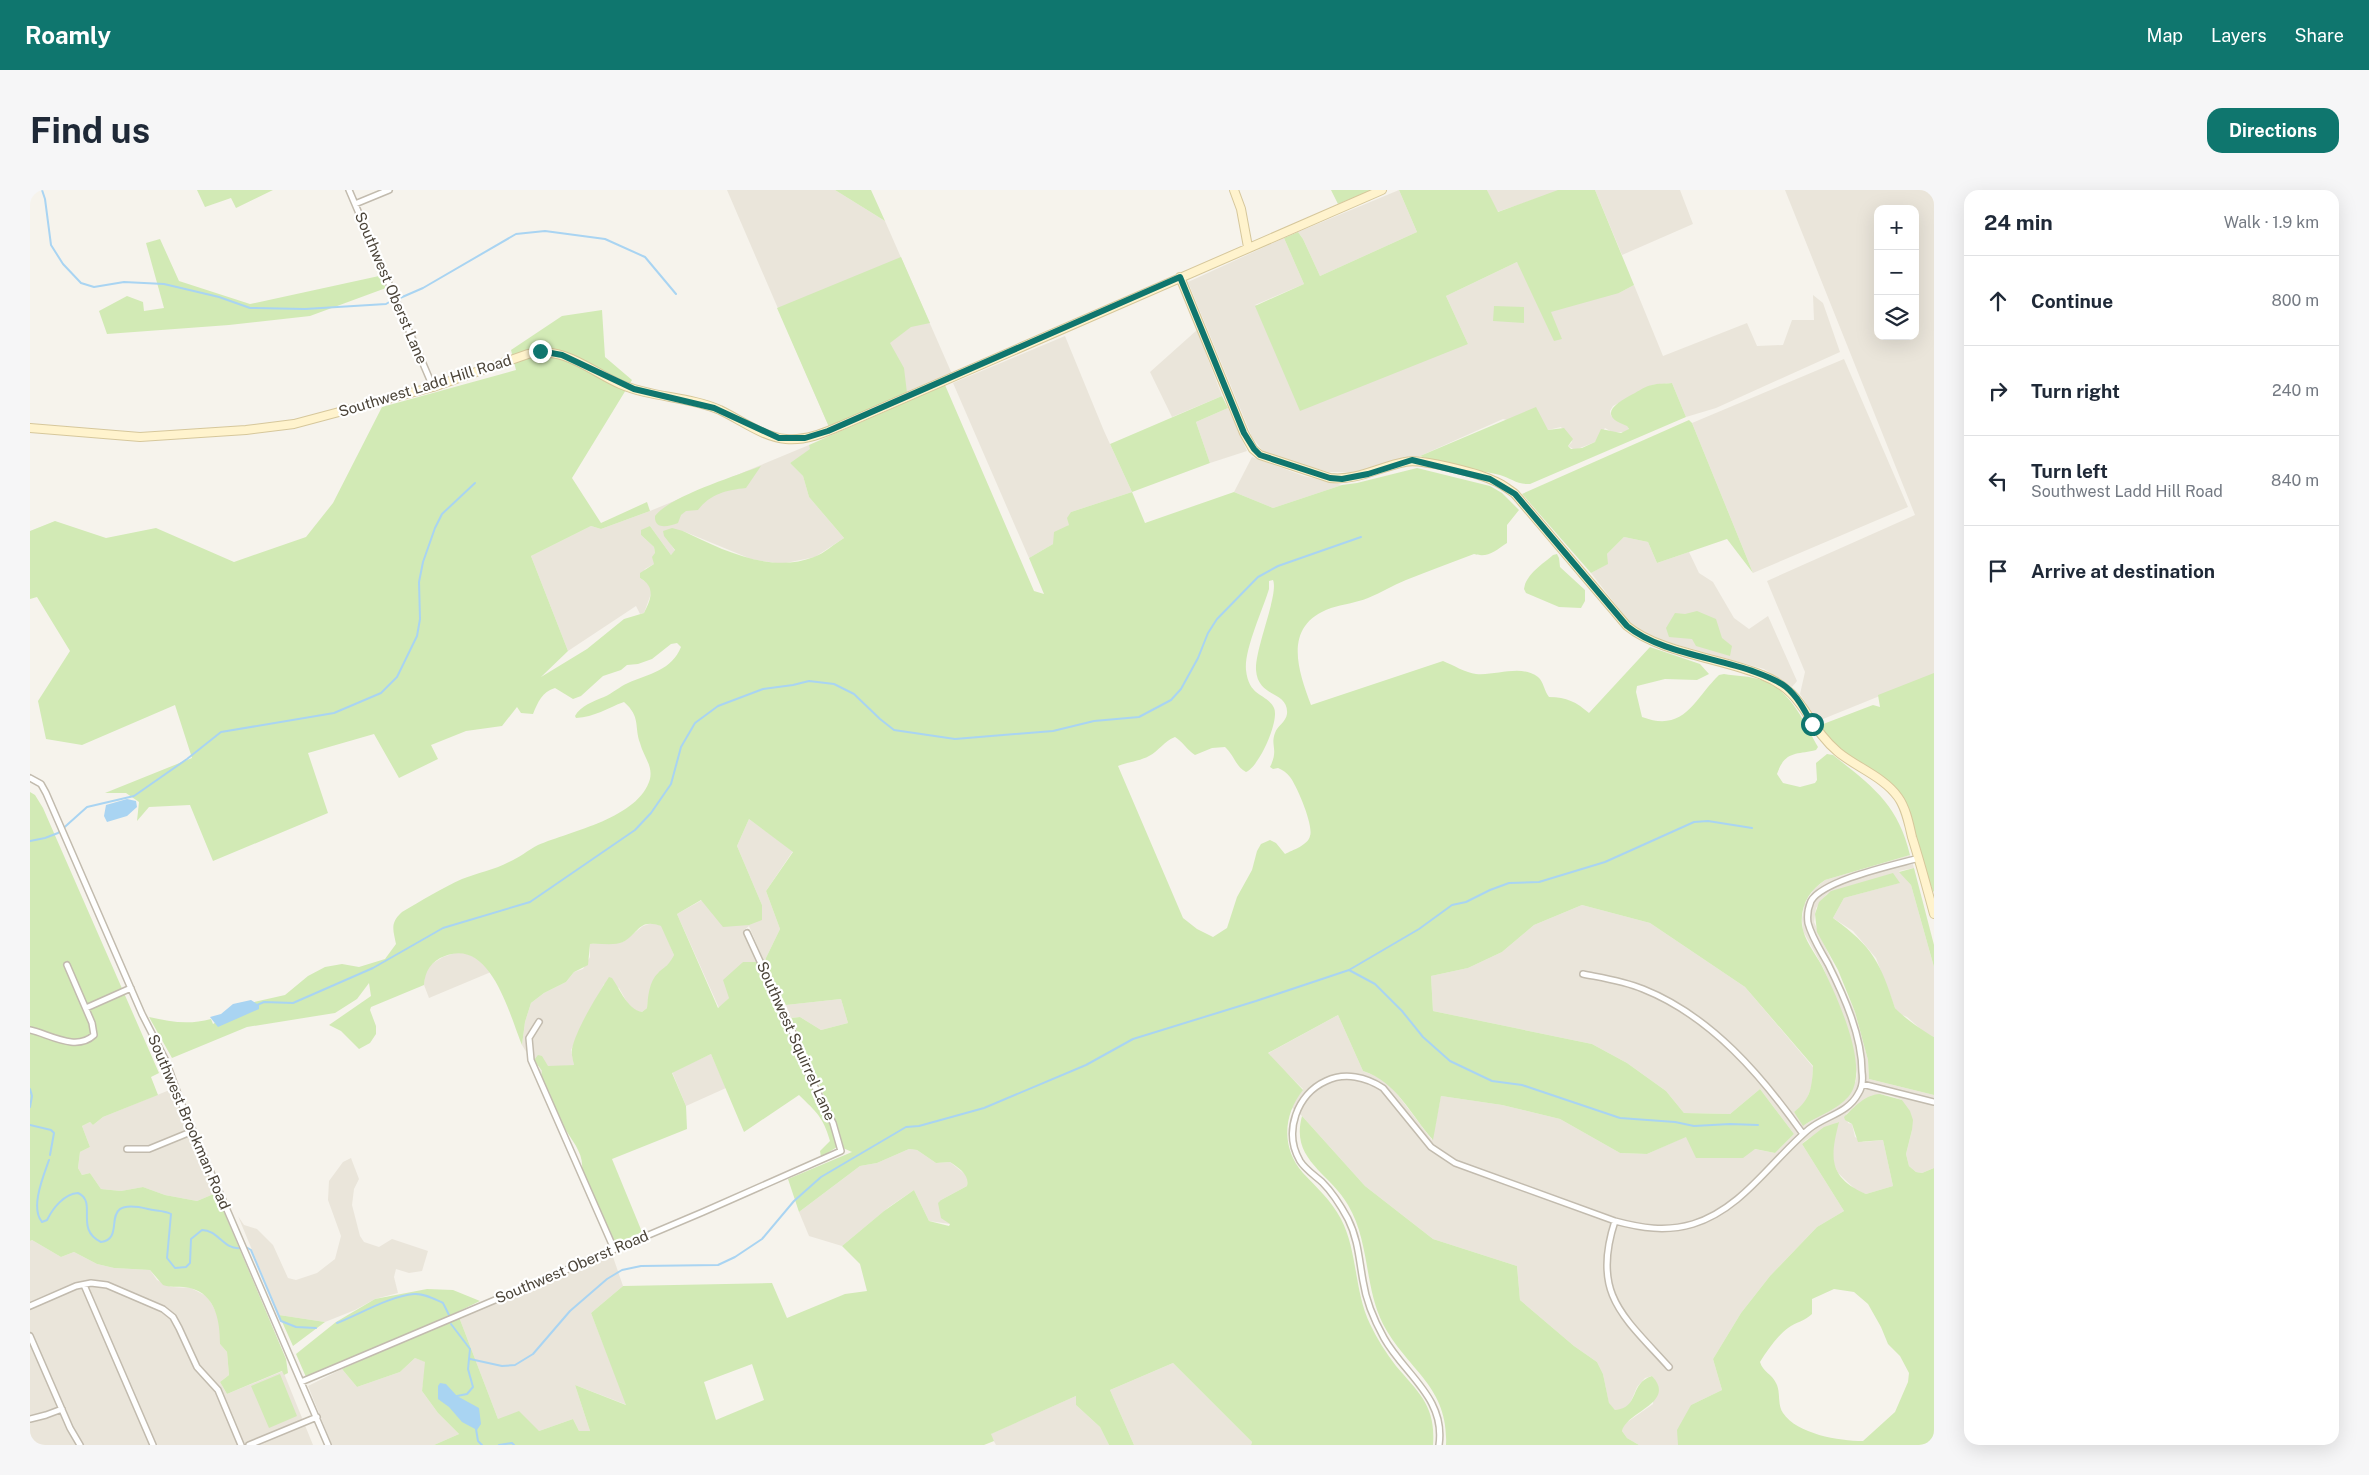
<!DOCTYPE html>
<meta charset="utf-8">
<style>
:root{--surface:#fff;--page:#f6f6f7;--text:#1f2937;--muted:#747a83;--line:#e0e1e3;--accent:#0f766e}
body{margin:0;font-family:"Public Sans",sans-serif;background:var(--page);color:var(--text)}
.controls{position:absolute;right:15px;top:15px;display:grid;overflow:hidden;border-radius:10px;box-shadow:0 5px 20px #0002}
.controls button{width:45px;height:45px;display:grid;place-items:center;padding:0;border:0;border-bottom:1px solid var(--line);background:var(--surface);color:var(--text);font:25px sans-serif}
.stop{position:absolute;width:15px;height:15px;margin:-11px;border:4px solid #0f766e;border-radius:50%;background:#fff}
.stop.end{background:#0f766e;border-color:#fff;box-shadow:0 1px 5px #0008}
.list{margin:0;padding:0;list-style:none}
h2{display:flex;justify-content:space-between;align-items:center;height:65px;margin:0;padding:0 20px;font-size:21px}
h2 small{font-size:16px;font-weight:400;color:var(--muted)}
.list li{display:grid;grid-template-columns:32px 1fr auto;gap:15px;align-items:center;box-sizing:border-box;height:90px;padding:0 20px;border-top:1px solid var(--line)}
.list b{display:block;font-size:19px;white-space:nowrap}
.list p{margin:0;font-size:16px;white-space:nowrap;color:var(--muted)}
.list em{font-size:16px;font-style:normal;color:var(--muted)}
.icon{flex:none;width:28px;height:28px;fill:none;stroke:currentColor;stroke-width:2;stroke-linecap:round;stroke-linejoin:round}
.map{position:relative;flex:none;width:1904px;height:1255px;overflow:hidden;border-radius:15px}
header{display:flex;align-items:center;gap:30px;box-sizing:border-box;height:70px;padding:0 25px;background:var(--accent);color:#fff}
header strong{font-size:24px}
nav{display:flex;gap:28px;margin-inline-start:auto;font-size:18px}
.intro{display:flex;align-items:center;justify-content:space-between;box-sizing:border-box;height:120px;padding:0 30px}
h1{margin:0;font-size:35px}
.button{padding:12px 22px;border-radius:15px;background:var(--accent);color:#fff;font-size:18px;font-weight:700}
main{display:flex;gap:30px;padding:0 30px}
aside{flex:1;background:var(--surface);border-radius:15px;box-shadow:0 5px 20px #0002}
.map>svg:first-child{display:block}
.residential{fill:#eae5da;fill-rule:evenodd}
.green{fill:#d2eab5;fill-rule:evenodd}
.water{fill:#a9d4f2}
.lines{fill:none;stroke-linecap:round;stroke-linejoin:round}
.stream{stroke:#a9d4f2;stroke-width:2}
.street-casing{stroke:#c2bbae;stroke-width:8}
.secondary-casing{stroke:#d6c79b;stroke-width:10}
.street{stroke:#fff;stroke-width:5}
.secondary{stroke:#fff3cd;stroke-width:8}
.route{stroke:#0f766e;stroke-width:6}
.labels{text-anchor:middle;stroke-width:4.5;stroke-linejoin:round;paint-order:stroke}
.street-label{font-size:15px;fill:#4b4439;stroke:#fff}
</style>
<header>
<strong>Roamly</strong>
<nav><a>Map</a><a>Layers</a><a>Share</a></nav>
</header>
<div class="intro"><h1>Find us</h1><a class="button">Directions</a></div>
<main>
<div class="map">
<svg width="1904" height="1255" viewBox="0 0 1904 1255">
<rect width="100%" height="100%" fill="#f6f3ec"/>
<path class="residential" d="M697,0H805L855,31L922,184L799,237Z
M1369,0L1387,42L1290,86L1273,49L1268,42Z
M1457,0H1532L1467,22Z
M1565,0H1650L1663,34L1592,65Z
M1755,0H1904V484L1788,531L1770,504L1775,482L1737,391L1885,325ZM1848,19H1885V146H1848Z
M1254,48L1274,94L1225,115L1438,154L1416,106L1487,72L1589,103L1604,95L1633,166L1717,133L1727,156L1753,155L1762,130H1784L1783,105L1793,113L1810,162L1686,218L1656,227L1642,193L1622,195L1583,216L1580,221L1581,226L1597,235L1599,240L1597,242H1582L1575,238L1565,252L1545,260L1538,256L1542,252L1531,237L1518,240L1473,229L1390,266L1327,282H1299L1235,264L1222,247L1158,92Z
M1167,140L1192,206L1142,227L1120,182Z
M1035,146L1074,241L1102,302L1041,322L1039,335L1023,354L999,368L923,193Z
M1814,169L1878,317L1723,383L1662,233Z
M1198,218L1217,261L1180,273L1166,232Z
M779,255L781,259L760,273L773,286L779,307L814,348L785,367L751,374L721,369L653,341L640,353L645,361L641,365L620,336L611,345L624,357L625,363L624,374L615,379L610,388L620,395L622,401L614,423L610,424L606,416L538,461L501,366L561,336L571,339L620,321Z
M1222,267L1274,286L1312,295L1243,318L1204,302Z
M1594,347L1618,352L1627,373L1659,362L1669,383L1683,392L1704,428L1719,439L1738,426L1767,491L1762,497L1734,479L1623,448L1600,433L1561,383L1577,374V364Z
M719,629L763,661L736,701L750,739L734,772L719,736L714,740L727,772H713L699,808L689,818L647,724L672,710L732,715L707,656Z
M1880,665L1884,678L1869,681L1881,695L1904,777V847L1894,842L1877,827L1870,824L1865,818L1846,768L1823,741L1803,728L1814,708L1869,693L1863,684L1797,704L1786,718L1784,732L1825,822L1838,870L1839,889L1904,905V978L1892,983L1886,982L1879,976L1876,964L1882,940L1872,910L1861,906L1850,904L1816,924L1818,933L1822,934L1825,947L1833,952L1853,950L1863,996L1836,1004L1827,1001L1808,983L1804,974L1802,960L1808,932L1776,950L1772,954L1814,1021L1787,1037L1740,1086L1711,1123L1683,1169L1692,1200L1661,1215L1648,1255H1609L1597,1248L1592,1241L1593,1235L1623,1214L1625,1190L1622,1186L1615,1188L1607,1197L1599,1216L1595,1219L1585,1220L1579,1214L1573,1184L1567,1172L1544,1156L1490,1110L1487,1076L1403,1049L1335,996L1272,926L1261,917L1273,899L1237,864L1308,825L1333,881L1348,887L1361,896L1402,950L1411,906L1472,915L1530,929L1590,963L1617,964L1657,946L1745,963L1764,944L1730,899L1700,924L1654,923L1636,901L1597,873L1562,854L1403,821L1401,786L1438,778L1472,762L1504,735L1552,715L1620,733L1715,797L1783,877L1782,895L1775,914L1764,922L1774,935L1816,909L1826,891L1827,884L1817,837L1793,777L1773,741L1772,729L1774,715L1784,699L1795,690Z
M622,733L632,736L644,765L638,777L628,783L618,810L617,818L612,822L605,821L598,814L589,798L574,794L541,860L544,875L523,877L507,876L512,881L511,886L492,855L495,832L501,813L514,803L536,792L544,782L553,779L560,767V754L593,752L613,736Z
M425,763H435L446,768L461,782L399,808L394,795L395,782L400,775L413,767Z
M811,809L818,833L791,840L770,827L761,828L756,815Z
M681,864L696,898L656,916L642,882Z
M142,899L186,1003L167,1011L135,1005L113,997L91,1001L71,999L60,983L52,985L48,978L50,962L60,957L52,936L60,932L63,935L73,927Z
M879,959L887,960L906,973L920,972L936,985L938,991L937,996L911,1010L920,1034L899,1031L884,1000L859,1017L812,1056L779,1046L769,1022L830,976L847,973Z
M321,968L329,989L324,999L322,1015L330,1046L334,1052L349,1057L362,1049L398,1061L392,1081L379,1083L366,1079L364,1087L368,1103L345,1109L325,1120L295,1132L249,1125L208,1026L214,1035L227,1039L243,1055L258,1088L266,1090L287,1083L305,1069L311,1046L298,1010L299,991L313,972Z
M2,1050L31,1067L44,1062L67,1074L84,1078L120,1080L127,1090L141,1097L161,1098L178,1107L187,1124L190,1137V1154L197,1162L199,1185L190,1192L197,1204L253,1181L283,1255H0V1051Z
M582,1064L593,1096L561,1123L597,1215L545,1195L560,1241H549L543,1229L509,1241L468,1229L429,1127L496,1102Z
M385,1168L396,1172L392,1201L408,1223L429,1244L404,1255H302L278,1196L312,1179L327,1197L370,1182Z
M1143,1173L1222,1252L1221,1255H1104L1080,1200Z
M1046,1206V1215L1070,1237L1079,1255H966L960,1244Z"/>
<path class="green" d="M167,0H243L206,18L201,8L175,17Z
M805,0H841L855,31Z
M1301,0H1342L1308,14Z
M1369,0H1457L1468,22L1528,0H1565L1604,95L1589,103L1521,122L1532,149L1524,151L1487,72L1416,106L1438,154L1270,221L1225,116L1274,94L1254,48L1268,42L1273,49L1290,86L1387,42Z
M130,49L149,91L220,114L349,86L356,98L280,126L199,135L77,144L69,121L97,106L113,112L114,121L134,118L116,53Z
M871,67L900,133L881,137L860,153L874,178L877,203L799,237L747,118Z
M1464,116L1494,117V133L1463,131Z
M572,120L575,167L602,190L542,288L571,333L617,312L620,321L571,339L561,336L501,366L538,461L511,487L557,459L594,429L614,423C621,409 626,397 610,388V383L624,374L622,367L625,363L624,357L611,345V340L620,336L641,365L645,360L634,346L633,341L642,338L653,341C692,360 741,384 784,367C795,363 804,354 814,348L779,307L773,286L760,273L780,259L779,255L915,195L1004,401L1014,404L999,368L1023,354L1024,342L1039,335L1037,328L1041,322L1102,302L1080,254L1192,206L1198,218L1166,232L1180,273L1102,302L1115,333L1204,302L1243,318L1312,295L1327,293L1387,278L1460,296L1472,303L1489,320L1477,335V353C1465,361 1458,368 1444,364C1421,373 1398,381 1376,390C1363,395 1351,403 1338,408C1326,413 1313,414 1301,418C1253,435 1267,478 1281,515L1413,471C1423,475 1436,483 1446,484C1466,486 1491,474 1508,487C1514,492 1514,501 1519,507C1537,507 1546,512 1559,523L1620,457L1670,474L1679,484L1667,490L1635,489L1607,496L1606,502L1612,527C1655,543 1664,509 1689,485L1694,484C1706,486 1720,486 1732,490C1761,500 1774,532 1788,557L1786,560C1767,565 1755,560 1747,584L1753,593L1770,597L1785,593L1787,590L1786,573L1797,564L1803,565C1842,596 1868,614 1880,665L1795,690C1780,700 1770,715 1772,735C1774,750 1785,763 1792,776C1806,805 1839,874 1821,903C1811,919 1788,925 1773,936L1764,922C1781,909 1782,897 1783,876L1715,797L1620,733L1552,715L1504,735L1472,762L1438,778L1401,786L1403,821L1562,854L1597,873L1636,901L1654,923L1700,924L1730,899L1764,944L1745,963L1725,959L1713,968H1666L1656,947L1617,964L1590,963L1530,929L1472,915L1411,906L1403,950C1380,924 1367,892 1333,881L1308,825L1238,863L1273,900C1253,925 1251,958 1273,983C1287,998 1301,1010 1311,1029C1328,1062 1324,1101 1340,1134C1347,1149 1356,1163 1366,1176C1389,1203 1406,1216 1403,1255H1221L1222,1252L1143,1173L1080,1200L1104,1255H1079L1070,1237L1046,1215V1206L961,1244L964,1251L954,1255H404L429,1244L408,1223L392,1201L395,1172L385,1168L370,1182L327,1197L312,1179L429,1127L468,1229L489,1221L509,1241L543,1229L549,1241H560L545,1195L596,1215L561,1123L593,1096L742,1093L757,1128L815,1104L837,1101L830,1074L812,1056L854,1021L884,1000L899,1031L919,1036L920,1034L911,1028L908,1013L911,1010L937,996C940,985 929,978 920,972L906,973L887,960L879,959L847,973L830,976L769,1022L758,989L822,962L813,958L804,929L761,828L770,827L791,840L818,833L811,809L756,815L734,772L750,739L736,701L763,662L719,629L707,656L732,715V730L719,735L693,737L671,710L647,724L688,818L699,808L693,790L713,772H727L780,894L801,932L807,957L791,967L790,961L800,951C793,926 786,922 769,905L714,942L681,864L642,883L656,916L657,939L582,969L612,1042L584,1055L552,980C554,963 542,951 534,937C525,921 518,903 511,886L512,881L504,870L508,865L512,866L518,876L544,875C543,870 541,864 542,859C546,839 568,804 579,787L582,788C590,799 597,819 612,822L617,818C618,806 619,792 628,783C636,775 637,778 644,765L631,736C608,728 609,744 593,752C584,756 570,753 560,754L558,775L544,782L536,792L514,803L501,813L495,832L492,855C479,824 461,748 415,766C401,771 395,781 394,795L341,817L340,820L346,836V844L340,853L329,859L311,841L299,835L341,806L339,793L327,809L305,823L217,837L142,868L119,827C141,832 159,835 181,829L183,834L220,813L255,805L278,786L295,777L312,774L329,777L355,769L366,754C363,739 360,733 372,722C391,711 412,698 432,689C447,683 464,680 479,672C489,668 498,660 508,655C541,641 609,628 620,589C623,575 613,566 610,553C604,536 611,527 594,512C577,518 565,527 546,528L545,526C550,516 564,511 574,507C583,503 589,497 598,493C619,484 642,480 651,457L647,453L641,454L622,469L608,474L597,475L591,480L573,486L551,506L543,509L525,498C512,502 508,512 503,524L491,523L487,517L472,536L436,541L401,555L408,569L369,588L344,544L278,563L298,623L183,671L160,615L119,617L107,631L109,612L96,603H75L162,568L145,515L52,555L16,549L8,511L40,461L7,407L0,409V341L25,331L76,348L126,338L204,372L276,347L303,313L352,217L486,180L481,160L532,126ZM1243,390C1249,404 1225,458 1226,480C1228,509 1259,500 1257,524C1256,532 1247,536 1245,543C1240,556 1249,559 1240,577L1243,579L1248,578C1253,580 1257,583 1260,587C1267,596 1284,636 1280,646C1278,655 1263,660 1255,664L1246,653L1240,650L1231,654L1227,661L1222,680L1207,707L1197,738L1183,747L1167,739L1153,728L1088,576C1098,572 1110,571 1119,566C1129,561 1134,551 1145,547C1153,552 1157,560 1165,565L1182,558L1195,557C1204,565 1206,577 1216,582C1228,578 1250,531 1244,518C1237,503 1219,508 1216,480C1214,460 1233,419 1239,399V391ZM722,1174L734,1210L686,1230L674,1192Z
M1642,193L1656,227L1500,294C1487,295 1481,288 1470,285C1443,279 1416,275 1390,266L1506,217L1518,240L1534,238L1543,249L1538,256L1541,259L1552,258L1565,252L1571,239L1591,243L1599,239L1597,236C1566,225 1586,213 1605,203C1610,200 1616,196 1622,195C1628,193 1635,194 1642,193Z
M1659,230L1662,233L1723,383L1697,349L1627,373L1618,352L1594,347L1577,364L1578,374L1561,383L1492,304Z
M731,276L716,298C697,300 680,304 668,320L656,321L651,325L648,333C638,337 624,340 625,326C640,306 706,286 731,276Z
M1527,364L1529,368L1530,377L1555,400V411L1551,418L1529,417L1496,403L1494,399C1496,384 1513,374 1523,365Z
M1667,421L1686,429L1692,448L1702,456L1700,466L1666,456L1662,449L1639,447L1636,438L1645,423L1655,424Z
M1904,483V701L1903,702L1875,616L1801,551L1788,536L1843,515L1850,517L1848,505Z
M0,602L5,605L13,618L129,883L121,887L128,905L73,927L63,935L60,932L52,936L60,957L50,962L48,978L52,985L60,983L71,999L91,1001L113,997L135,1005L167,1011L186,1003L256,1169L258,1183L254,1185L252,1181L197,1204L190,1192L199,1185L197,1162L190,1154C190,1132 186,1104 160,1098C151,1096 142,1098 133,1095L120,1080L84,1078L67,1074L44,1062L31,1067L2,1050L0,1051Z
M1884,678L1904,755V777L1881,695L1869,682Z
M1863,683L1870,693L1814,708L1803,728C1843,757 1850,772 1865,818C1873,827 1893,841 1904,847V905L1839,889L1838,870L1825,822L1808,780L1787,742L1785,724L1789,712L1801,701Z
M1850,904L1872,910L1880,921L1883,930L1882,940L1876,964L1879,976L1886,982L1892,983L1904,978V1255H1648L1647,1240L1661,1215L1692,1200L1683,1169L1711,1123L1740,1086L1787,1037L1814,1021L1772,954L1794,937L1809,932C1800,967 1798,988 1836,1004L1863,996L1853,950L1828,952L1822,934L1815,930L1814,927C1825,917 1834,905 1850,904ZM1804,1099L1824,1102L1838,1114L1851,1137L1858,1154L1870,1166L1879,1183L1878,1192L1865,1222L1833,1251C1809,1251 1767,1244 1753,1223C1747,1214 1751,1202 1746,1193C1742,1184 1733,1182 1730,1172C1737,1161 1747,1146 1758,1138C1766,1132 1775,1131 1782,1124V1109Z
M1272,926L1335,996L1403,1049L1487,1076L1490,1110L1544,1156L1567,1172L1573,1184L1579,1213L1585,1220C1610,1218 1599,1193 1622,1186C1647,1213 1597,1221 1592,1241L1597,1248L1609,1255H1416C1419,1196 1377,1180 1353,1134C1334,1096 1340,1052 1318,1015C1299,982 1260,970 1272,926Z
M397,1099L423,1100L450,1111L384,1143L276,1187L266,1164L306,1132L345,1109Z
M249,1125L295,1132L263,1156Z
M250,1184L267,1226L239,1238L221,1196Z"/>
<path class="water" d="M97,609L106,611L107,617L97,626L77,632L74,626L76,615Z
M221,810L229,815V819L188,837L180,827L191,824L203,814Z
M410,1193L416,1194L427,1206L449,1218L451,1234L447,1240L432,1232L419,1217L408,1209V1196Z"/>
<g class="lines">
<path class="stream" d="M12,0L15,9L21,55L33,74L51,93L64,97L94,92L134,94L189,107L220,118L275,119L356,114L361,111
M370,108L393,98L486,44L515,41L575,49L615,67L646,104
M0,651L15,648L28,643L57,617L104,606L157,569L191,542L304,523L351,503L367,487L387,446L390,429L389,392L393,372L405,338L412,324L445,293
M1319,780L1345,794L1372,821L1393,847L1420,871L1462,891L1492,895L1590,928L1645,932L1664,936L1700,934L1728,935
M227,815L234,812L263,813L343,778L413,738L500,712L605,640L621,623L641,594L651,557L665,533L688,516L733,499L763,495L779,491L804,494L824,504L850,529L864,540L925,549L1023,541L1064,531L1109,527L1141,510L1151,499L1168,468L1178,443L1187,429L1228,387L1248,376L1331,347
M0,899L2,906L0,917
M0,935L21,940L24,943L20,965
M19,970C13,987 0,1018 12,1032L17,1030C23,1018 34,1004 48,1003C68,1012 44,1039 71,1052C99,1048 64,1006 118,1019C125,1021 134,1020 141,1024L137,1068L145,1078L156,1077L160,1073L161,1049L172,1040C188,1040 194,1060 210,1058
M216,1057L221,1060L251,1131L266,1137L286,1138
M307,1133C330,1124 360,1106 384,1104C394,1103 404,1109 413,1113L419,1125
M421,1134L440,1159L438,1179L443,1197L437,1204L427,1206
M440,1169L472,1176L485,1175L503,1164L540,1121L577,1089L592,1080L611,1076L688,1075L705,1067L732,1049L764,1011L791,987L876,937L889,936L954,918L1056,875L1103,849L1226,811L1319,780L1389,739L1422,715L1436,712L1460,700L1479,693L1509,692L1575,672L1664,632L1678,631L1722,638
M446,1239L448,1251L452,1255
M469,1255L482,1253L484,1255"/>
<defs>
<path id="street" d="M319,0L403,197
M325,14L359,0
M0,588L11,594L16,603L112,824L136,871L152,915L298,1255
M1553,784C1573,788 1594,791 1613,799C1681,826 1732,886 1773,944
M56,818L101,798
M509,832L499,848L501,870L584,1059
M0,840C19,844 46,862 64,845L62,833L37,775
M1832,894L1904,912
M97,959H119L163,941
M1585,1031C1561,1104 1593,1126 1639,1177
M54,1095L123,1255
M0,1116L46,1096L61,1093L77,1095L133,1119L143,1127L149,1138L167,1177L188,1200L211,1255
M0,1146L40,1238L50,1255
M271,1192L673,1022L811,961L803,933L771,869L763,843L717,743
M0,1229L16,1225L32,1219
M219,1255L287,1227
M1409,1255C1416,1208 1374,1184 1354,1148C1344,1130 1336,1111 1333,1091C1329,1069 1328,1049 1318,1029C1311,1016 1302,1002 1292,992C1284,985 1275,979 1270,971C1253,942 1267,904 1296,891C1315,882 1336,887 1353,898L1401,957L1425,973L1585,1031C1611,1038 1636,1042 1663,1034C1712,1019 1741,971 1779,939C1795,926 1818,923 1828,904C1832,898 1833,889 1832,882C1832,846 1814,806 1798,774C1791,761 1782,748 1778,733C1777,726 1778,718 1781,711C1793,690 1864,675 1889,668"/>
<path id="secondary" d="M1204,0L1211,19L1218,57
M1150,87L1214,243L1223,259L1230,265L1300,288C1327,291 1349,277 1375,272C1390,268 1447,283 1462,290C1471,293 1477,298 1485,304L1597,436C1630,463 1691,468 1732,485C1776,502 1775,534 1808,562C1826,577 1854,587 1868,607C1876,618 1879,634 1882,647C1890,672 1897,698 1904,724
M0,238L110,247L216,240L264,234L403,197L498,164C532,155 561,181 590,194C622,208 658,206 690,220C711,230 733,247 756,249C777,251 796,242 815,234L1352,0"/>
</defs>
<use href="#street" class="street-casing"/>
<use href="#secondary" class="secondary-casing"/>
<use href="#street" class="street"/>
<use href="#secondary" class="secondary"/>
</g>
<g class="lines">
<path class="route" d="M510,161L532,165L604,199L684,218L749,248H775L798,241L1150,87L1214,243L1224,259L1230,265L1300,288L1312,289L1338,284L1382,270L1460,289L1485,304L1597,436C1630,463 1685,467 1725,482C1736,486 1747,490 1756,497C1768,507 1775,521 1782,534"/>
</g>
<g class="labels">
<g class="street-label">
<text transform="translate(361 98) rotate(67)" y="5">Southwest Oberst Lane</text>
<text transform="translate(395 196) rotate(-17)" y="5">Southwest Ladd Hill Road</text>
<text transform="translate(766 851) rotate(66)" y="5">Southwest Squirrel Lane</text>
<text transform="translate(159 932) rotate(67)" y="5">Southwest Brookman Road</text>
<text transform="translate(542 1077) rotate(-23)" y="5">Southwest Oberst Road</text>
</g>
</g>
</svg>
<div class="controls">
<button>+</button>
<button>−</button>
<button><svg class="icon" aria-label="layers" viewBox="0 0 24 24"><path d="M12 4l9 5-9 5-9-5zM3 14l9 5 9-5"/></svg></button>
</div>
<div class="stop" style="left:1782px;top:534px"></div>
<div class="stop end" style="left:510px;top:161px"></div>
</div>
<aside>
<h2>24 min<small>Walk · 1.9 km</small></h2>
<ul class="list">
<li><svg class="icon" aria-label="ahead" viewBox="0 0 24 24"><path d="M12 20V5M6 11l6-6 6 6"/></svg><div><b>Continue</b></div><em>800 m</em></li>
<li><svg class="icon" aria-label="right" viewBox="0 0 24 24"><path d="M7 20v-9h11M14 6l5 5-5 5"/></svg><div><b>Turn right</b></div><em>240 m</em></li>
<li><svg class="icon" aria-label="left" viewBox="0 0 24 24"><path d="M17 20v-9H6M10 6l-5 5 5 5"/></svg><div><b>Turn left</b><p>Southwest Ladd Hill Road</p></div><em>840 m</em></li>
<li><svg class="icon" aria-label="arrive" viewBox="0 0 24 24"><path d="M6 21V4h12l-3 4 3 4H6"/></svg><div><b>Arrive at destination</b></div></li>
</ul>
</aside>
</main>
